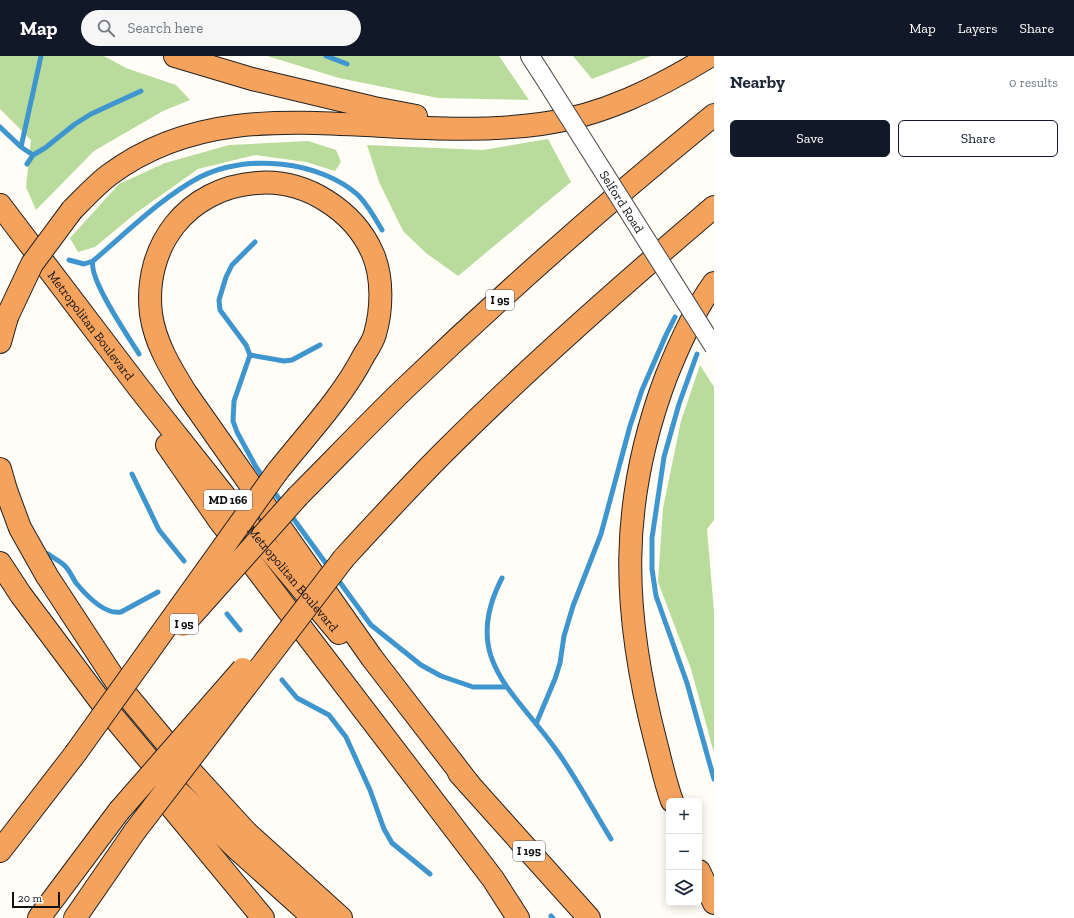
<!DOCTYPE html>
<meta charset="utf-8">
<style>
:root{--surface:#fff;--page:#f6f6f7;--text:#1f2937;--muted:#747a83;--line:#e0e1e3;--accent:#111827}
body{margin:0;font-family:"Zilla Slab",serif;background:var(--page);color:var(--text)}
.controls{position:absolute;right:12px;bottom:12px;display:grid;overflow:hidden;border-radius:6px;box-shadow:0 2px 10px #0003}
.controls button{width:36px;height:36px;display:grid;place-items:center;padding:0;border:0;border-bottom:1px solid var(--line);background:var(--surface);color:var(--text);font:20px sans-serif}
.scale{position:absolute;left:12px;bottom:10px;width:48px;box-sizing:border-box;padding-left:4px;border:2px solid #111;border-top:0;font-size:11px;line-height:14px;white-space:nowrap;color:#111;-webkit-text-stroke:3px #fff;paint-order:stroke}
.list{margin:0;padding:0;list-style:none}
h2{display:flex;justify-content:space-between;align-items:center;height:52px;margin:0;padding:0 16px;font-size:17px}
h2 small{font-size:13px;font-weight:400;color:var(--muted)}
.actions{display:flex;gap:8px;padding:12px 16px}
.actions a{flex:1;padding:9px 0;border:1px solid var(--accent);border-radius:6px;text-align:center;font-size:14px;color:var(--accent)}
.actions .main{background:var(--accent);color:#fff}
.icon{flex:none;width:22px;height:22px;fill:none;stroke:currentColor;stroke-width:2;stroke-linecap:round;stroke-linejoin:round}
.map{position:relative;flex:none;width:714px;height:862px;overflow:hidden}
header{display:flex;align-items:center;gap:24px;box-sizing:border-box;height:56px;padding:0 20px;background:var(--accent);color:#fff}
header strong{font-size:19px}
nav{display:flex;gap:22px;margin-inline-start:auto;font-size:14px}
.search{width:280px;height:36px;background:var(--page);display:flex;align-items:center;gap:10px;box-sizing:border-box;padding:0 14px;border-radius:22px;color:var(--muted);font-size:15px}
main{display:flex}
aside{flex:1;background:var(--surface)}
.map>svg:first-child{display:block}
.forest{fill:#b9dc9c}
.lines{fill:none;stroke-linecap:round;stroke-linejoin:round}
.stream{stroke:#3f96cf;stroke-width:5}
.tertiary-casing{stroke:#444;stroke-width:20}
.motorway-casing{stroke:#222;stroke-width:24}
.tertiary{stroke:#fff;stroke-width:18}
.motorway{stroke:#f5a25d;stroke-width:22}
.tertiary-bridge-casing{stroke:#444;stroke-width:20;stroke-linecap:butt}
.motorway-bridge-casing{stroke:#222;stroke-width:24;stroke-linecap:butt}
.tertiary-bridge{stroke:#fff;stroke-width:18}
.motorway-bridge{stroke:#f5a25d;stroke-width:22}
.labels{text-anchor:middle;stroke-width:4;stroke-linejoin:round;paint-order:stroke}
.shield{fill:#fff;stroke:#585858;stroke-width:1}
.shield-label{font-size:12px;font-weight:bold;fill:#111}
.street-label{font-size:13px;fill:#111;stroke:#fff}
</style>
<header>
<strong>Map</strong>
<div class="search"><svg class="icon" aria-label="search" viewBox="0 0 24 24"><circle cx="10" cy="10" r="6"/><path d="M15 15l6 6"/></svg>Search here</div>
<nav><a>Map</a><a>Layers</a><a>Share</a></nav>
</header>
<main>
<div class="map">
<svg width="714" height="862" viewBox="0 0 714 862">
<rect width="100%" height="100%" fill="#fffdf5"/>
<path class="forest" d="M0,0H104L126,12L176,29L190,44L163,55L94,95L36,154L26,131L31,84L0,53Z
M267,0H499L529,44L438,42L339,22Z
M573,0H651L592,23Z
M548,83L571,126L458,220L426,197L403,175L379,126L367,89L483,94Z
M308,85L336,94L341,106L335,115L306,106L255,99L198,113L136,157L95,191L78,196L70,182L119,128L165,107L229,89Z
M700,309L714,331V464L707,473L714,556V697L691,613L658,526L663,452L681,365Z"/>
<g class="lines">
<path class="stream" d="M326,0L347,8
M0,71L21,91L33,99
M21,91L41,0
M27,108L33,99L45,92L75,68L91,58L141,35
M255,186L232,209L226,221L219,244L220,254L246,289L250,299L234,345L233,365L237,376L256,411L265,424
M69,204L84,208L93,205C126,177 162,141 200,121C246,97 320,105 358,139C368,149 375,162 382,174
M93,205C88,222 128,280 139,298
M697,298L679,348L664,401L652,482V513L656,540L687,627L714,723
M250,299L284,305L292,304L320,289
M132,418L159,474L184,505
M271,432L283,448
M290,458L330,513
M48,498C53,502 60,505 64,509C69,513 72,521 76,527C86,539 105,559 121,556L158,536
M336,521L371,569L421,609L441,620L473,631H506
M502,522C460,603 515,635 557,695C577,723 593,754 611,783
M227,558L240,574
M282,624L297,642L329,659L346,681L370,734L384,773L392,787L430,818
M536,668L555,623L560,607L564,580L573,550L601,478L630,370L642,334L666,279L675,261
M551,860L553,862"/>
<defs>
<path id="tertiary" d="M530,0L541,17"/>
<g id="motorway">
<path d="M175,0L252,23L374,52L416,60"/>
<path id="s1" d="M0,149L139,332L235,453L339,577"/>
<path d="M72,154C84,142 96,129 109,119C192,57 287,65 384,70C435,73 490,75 541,68C602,60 658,32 710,0"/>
<path d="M0,286L7,261"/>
<path d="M167,389L219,464L493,823L518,862"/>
<path d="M0,413L6,434L20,472L47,520L119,630L184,708L247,777L341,862"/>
<path d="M277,416C307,378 342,342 364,299C368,293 373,285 375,278C382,254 383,222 373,198C354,154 305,123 257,127C187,132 143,190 151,258C155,287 171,313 186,337L372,602L469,728"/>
<path d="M298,440C333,405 367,369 402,335C502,239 606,147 714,59"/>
<path d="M344,502C377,466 410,430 444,396C530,310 621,230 714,151"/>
<path d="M0,507L21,539L101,646L166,724L235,791L314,862"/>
<path d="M459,717L589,862"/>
<path d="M150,725L263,862"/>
<path d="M672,745C665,726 661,706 656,687C622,556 618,449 666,321C678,291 695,253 714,227"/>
<path d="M0,795L75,698"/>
<path d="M699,815L714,847"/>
<path d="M39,862L119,755"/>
<path d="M75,862L135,775"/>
</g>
</defs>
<use href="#tertiary" class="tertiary-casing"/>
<use href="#motorway" class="motorway-casing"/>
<use href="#tertiary" class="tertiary"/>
<use href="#motorway" class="motorway"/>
<defs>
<g id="tertiary-bridge">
<path id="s2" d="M541,17L714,291"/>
</g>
<path id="motorway-bridge" d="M7,261L32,208L72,154
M183,569L298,440
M75,698L277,416
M119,755L243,613
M135,775L344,502"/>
</defs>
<use href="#tertiary-bridge" class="tertiary-bridge-casing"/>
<use href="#motorway-bridge" class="motorway-bridge-casing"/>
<use href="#tertiary-bridge" class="tertiary-bridge"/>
<use href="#motorway-bridge" class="motorway-bridge"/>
</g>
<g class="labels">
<g class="shield">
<rect x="486" y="234" width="28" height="20" rx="3"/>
<rect x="204" y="434" width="48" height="20" rx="3"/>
<rect x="170" y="558" width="28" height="20" rx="3"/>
<rect x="513" y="785" width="32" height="20" rx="3"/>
</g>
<g class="shield-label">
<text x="500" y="248">I 95</text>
<text x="228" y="448">MD 166</text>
<text x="184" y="572">I 95</text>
<text x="529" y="799">I 195</text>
</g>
<g class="street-label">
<text dy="5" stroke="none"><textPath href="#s2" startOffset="152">Selford Road</textPath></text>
<text dy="5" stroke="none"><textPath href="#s1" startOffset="151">Metropolitan Boulevard</textPath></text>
<text dy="5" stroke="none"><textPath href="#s1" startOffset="475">Metropolitan Boulevard</textPath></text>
</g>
</g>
</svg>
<div class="controls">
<button>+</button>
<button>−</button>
<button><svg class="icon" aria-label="layers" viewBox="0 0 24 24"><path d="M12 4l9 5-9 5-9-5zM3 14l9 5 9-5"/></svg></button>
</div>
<div class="scale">20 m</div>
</div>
<aside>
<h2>Nearby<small>0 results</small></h2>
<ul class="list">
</ul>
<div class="actions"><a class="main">Save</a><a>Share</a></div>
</aside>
</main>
